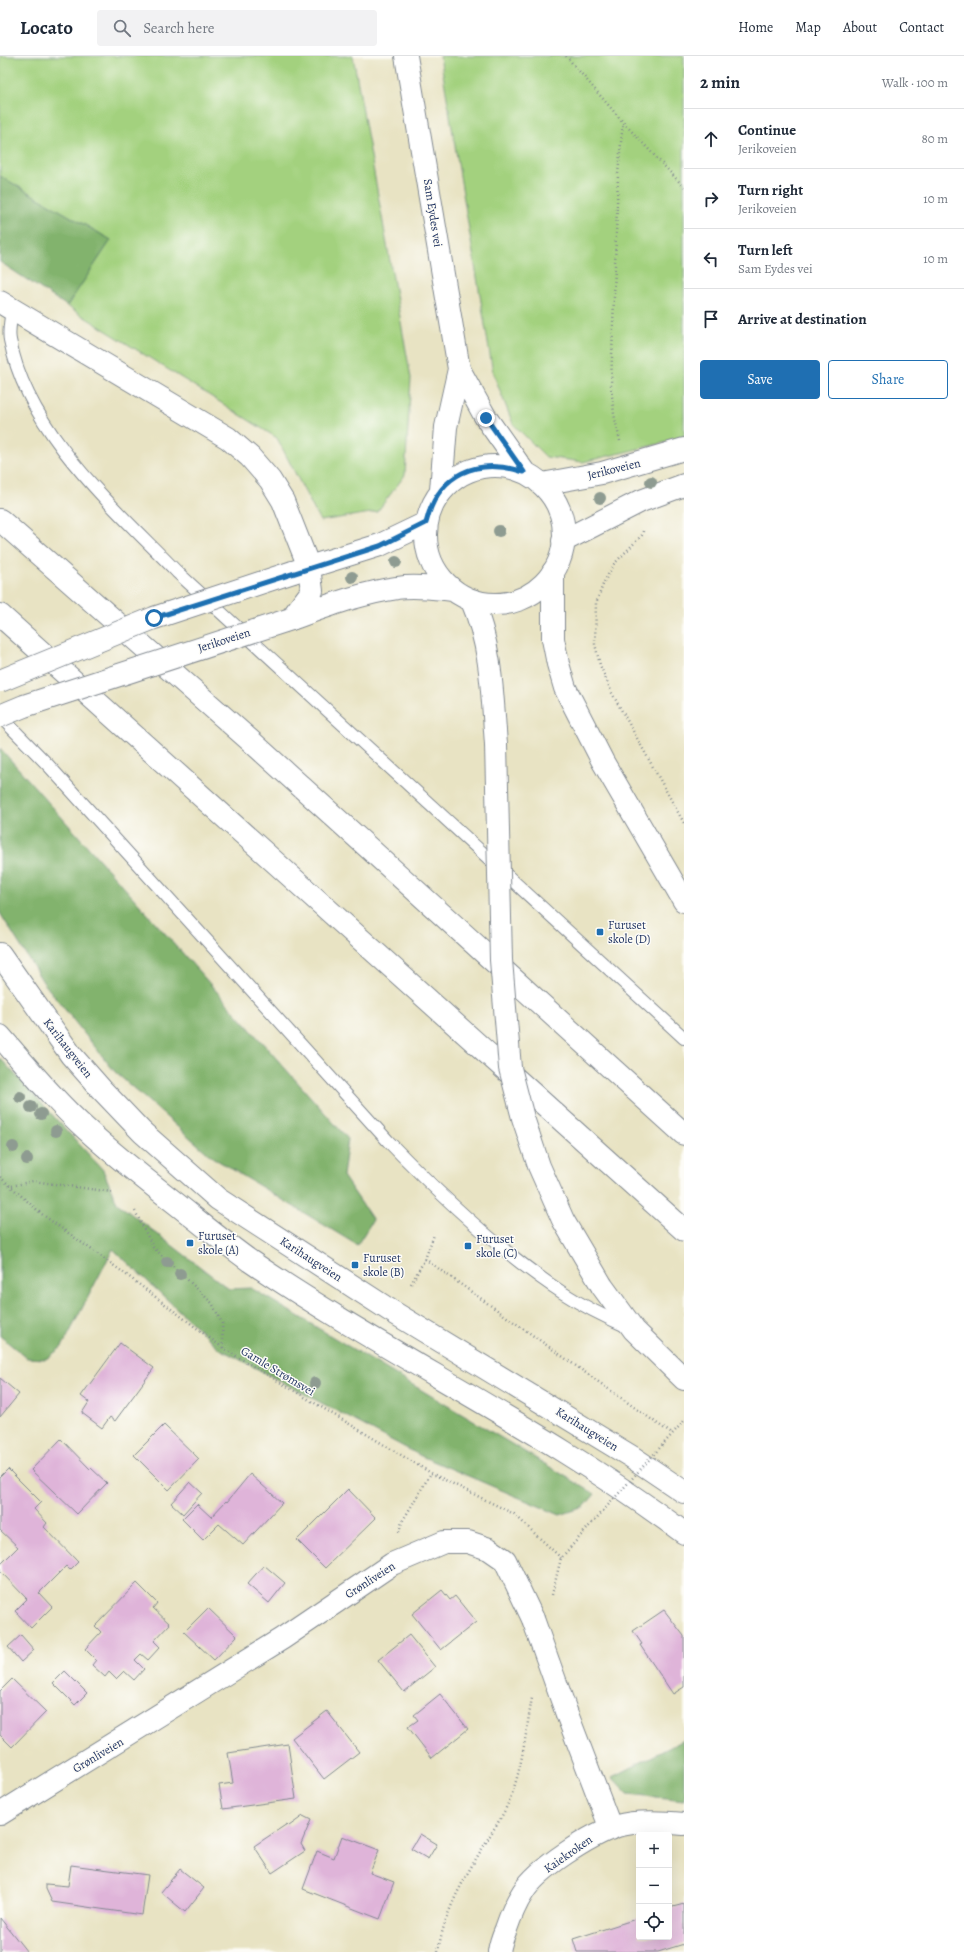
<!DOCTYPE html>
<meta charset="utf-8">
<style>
:root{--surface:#fff;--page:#f2f2f3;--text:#1f2937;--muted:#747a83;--line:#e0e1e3;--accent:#1f6fb2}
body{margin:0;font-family:Alegreya,serif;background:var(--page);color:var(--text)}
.controls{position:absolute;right:12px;bottom:12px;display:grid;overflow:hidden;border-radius:4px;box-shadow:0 4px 16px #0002}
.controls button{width:36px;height:36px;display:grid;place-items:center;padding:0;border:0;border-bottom:1px solid var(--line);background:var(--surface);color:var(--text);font:20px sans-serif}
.stop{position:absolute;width:12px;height:12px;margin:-9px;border:3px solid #1f6fb2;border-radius:50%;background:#fff}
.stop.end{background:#1f6fb2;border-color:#fff;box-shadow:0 1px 4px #0008}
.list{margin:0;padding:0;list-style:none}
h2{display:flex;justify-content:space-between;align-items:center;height:52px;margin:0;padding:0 16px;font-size:17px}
h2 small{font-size:13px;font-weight:400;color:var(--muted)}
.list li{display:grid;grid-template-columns:26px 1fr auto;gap:12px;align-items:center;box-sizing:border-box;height:60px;padding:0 16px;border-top:1px solid var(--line)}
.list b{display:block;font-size:15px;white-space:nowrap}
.list p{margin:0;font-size:13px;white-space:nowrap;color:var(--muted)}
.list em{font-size:13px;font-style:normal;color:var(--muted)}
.actions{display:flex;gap:8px;padding:12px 16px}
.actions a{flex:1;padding:9px 0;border:1px solid var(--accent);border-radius:4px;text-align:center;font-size:14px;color:var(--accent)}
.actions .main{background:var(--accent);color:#fff}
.icon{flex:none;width:22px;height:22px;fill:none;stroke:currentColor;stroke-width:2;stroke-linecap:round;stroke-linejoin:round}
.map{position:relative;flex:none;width:684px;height:1896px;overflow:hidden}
header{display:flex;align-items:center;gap:24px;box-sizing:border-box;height:56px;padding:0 20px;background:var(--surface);border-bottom:1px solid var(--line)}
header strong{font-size:19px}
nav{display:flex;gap:22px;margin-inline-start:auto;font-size:14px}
.search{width:280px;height:36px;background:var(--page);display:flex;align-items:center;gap:10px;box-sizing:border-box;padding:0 14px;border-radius:4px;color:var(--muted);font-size:15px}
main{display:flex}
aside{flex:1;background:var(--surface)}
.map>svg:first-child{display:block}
.green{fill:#a3d17e;stroke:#5f806e}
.forest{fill:#82b36d;stroke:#4e7166}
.building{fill:#dfb4d9}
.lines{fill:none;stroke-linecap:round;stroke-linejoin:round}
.lane-casing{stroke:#828990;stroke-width:14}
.street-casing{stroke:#828990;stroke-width:24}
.secondary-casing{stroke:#828990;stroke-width:24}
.highway-casing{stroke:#828990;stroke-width:24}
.path{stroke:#828990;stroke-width:2.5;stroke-dasharray:1 3;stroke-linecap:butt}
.lane{stroke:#fff;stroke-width:12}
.street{stroke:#fff;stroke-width:22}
.secondary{stroke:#fff;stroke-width:22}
.highway{stroke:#fff;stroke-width:22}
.street-bridge-casing{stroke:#828990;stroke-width:24;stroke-linecap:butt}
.secondary-bridge-casing{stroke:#828990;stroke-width:24;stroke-linecap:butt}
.highway-bridge-casing{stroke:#828990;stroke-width:24;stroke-linecap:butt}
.path-bridge{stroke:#828990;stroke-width:2.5;stroke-dasharray:1 3;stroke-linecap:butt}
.street-bridge{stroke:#fff;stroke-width:22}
.secondary-bridge{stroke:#fff;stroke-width:22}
.highway-bridge{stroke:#fff;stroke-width:22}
.tree{fill:#8e9b91}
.route{stroke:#1f6fb2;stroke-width:5}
.poi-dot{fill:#1f6fb2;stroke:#fdfcf7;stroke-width:1.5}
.labels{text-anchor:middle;stroke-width:3;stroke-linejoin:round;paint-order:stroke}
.street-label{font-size:12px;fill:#1b2f5e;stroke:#fdfcf7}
.poi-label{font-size:12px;fill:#1b2f5e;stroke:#fdfcf7;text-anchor:start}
</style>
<header>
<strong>Locato</strong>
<div class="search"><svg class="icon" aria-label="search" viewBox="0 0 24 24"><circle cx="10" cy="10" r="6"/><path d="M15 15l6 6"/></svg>Search here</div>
<nav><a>Home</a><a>Map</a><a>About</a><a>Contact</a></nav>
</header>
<main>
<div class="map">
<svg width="684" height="1896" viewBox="0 0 684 1896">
<rect width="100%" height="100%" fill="#fdfcf7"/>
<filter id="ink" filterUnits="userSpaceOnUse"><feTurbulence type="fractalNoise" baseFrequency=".025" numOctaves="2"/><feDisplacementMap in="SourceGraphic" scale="8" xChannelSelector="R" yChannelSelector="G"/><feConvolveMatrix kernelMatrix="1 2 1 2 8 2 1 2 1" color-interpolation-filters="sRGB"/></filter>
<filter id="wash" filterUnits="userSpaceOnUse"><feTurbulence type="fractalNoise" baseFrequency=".012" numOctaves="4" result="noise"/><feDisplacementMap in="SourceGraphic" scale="16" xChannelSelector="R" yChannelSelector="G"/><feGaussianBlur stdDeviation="0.9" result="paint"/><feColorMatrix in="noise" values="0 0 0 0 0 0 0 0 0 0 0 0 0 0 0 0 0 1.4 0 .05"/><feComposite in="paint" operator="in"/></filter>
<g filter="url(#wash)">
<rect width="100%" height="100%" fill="#e8e3c3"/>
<path class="green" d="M0,0H353L411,322L405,419L377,456L320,465L277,382L67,250L111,184L0,120Z
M440,0H684V382L583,406L546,401L513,368L493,317Z"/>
<path class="forest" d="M0,120L111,184L67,250L0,206Z
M0,692L348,1083L343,1120L373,1164L357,1189L212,1101L115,1016L43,926L0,857Z
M0,1002L103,1114L117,1147L229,1233L251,1232L595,1438L584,1451L560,1459L421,1400L220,1293L113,1193L62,1291L46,1303L27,1302L0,1280Z
M684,1684V1744L628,1738L612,1721Z"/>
<g id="blocks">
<path class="building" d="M120,1287L154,1312L115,1365L110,1361L102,1372L82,1357L89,1346L81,1340Z
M0,1322L19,1338L0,1361Z
M164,1369L199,1403L169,1434L134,1399Z
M61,1383L90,1413L91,1412L107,1427L77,1458L31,1414Z
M8,1413L41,1446L34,1453L47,1467L44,1471L78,1506L70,1514L66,1510L39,1537L52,1551L31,1572L15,1555L27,1543L0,1515V1509L18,1491L0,1474V1421Z
M250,1418L282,1447L243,1489L219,1468L203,1484L182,1463L197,1448L211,1461L226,1445L227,1446Z
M190,1426L202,1437L183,1458L171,1447Z
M348,1433L376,1462L325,1512L297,1484Z
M264,1509L285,1527L269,1547L247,1528Z
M137,1527L157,1547L153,1552L170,1568L154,1585L160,1591L148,1604L141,1598L135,1604L144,1613L134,1624L124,1615L116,1623L109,1616L105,1621L92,1609L96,1604L85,1593L101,1576L95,1570Z
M442,1534L450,1544L455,1540L476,1566L441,1594L412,1558Z
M208,1552L237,1580L214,1604L184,1576Z
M664,1554L684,1580V1631L673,1638L640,1589L642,1588L633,1575Z
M21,1579L34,1594L21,1606L8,1591Z
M409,1579L435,1611L404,1636L378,1604Z
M65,1615L87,1637L75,1649L53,1627Z
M12,1623L46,1656L12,1691L0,1679V1635Z
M440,1638L468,1673L432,1702L408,1671L418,1664L414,1659Z
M327,1655L359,1696L324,1723L292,1682Z
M288,1688L296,1743L223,1753L219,1729L233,1727L228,1697Z
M303,1760L311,1764L301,1788L305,1795L272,1817L254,1790L287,1768L289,1770Z
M420,1778L437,1788L428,1803L411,1793Z
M342,1780L379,1794L370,1817L394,1826L380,1863L303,1833L317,1795L334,1802Z
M71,1809L148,1819L142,1859L52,1846L46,1833V1828L68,1830Z
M180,1813L204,1832L185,1856L161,1836Z
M684,1848V1888L658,1896H577L573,1883L639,1862V1881H669V1852Z
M0,1862L27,1896H0Z"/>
</g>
</g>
<g filter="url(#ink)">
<use href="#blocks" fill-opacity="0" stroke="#828990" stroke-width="1"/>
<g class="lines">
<defs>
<path id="lane" d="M12,254C11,263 8,275 10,284C27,376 114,451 177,516L684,982
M0,660L49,710L388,1085C440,1139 500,1196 563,1237C583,1250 605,1261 628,1271"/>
<path id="street" d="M567,1658L611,1773
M0,1758L283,1582L392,1508L444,1486H468L489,1493L505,1504L533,1563
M499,1896C500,1888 503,1880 506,1873C510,1861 516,1847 523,1836C538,1812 590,1779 617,1770C637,1764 664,1766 684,1768"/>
<path id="secondary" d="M406,0L459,313L486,362L524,416
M426 479a69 69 0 1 1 138 0a69 69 0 1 1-138 0Z
M542,428L602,417L684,393
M441,434L446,371L459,313
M563,485L641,445L684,429
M293,516L380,489L426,467
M291,563C325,551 361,537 397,532C415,529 434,532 452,534
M0,898L71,999L101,1033L142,1076L218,1143L388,1253L632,1401L684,1436
M0,980C28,1012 55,1045 87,1074C113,1098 141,1120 169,1142C196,1163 222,1185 250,1205C391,1301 547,1374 684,1477"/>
<path id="highway" d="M0,246L228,382L250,401L270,424L283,445L309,511L312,535L291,563
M0,464L253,687L684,1078
M553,516V583L558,608L565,632L603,706L684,845
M472,545C492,592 492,638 496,688
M0,559L684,1174
M602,1230L634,1274L684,1323"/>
</defs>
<use href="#lane" class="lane-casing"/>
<use href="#street" class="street-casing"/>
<use href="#secondary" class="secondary-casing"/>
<use href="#highway" class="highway-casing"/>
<path class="path" d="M566,0L623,66L684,131
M620,385L614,358L611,330L618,118L623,66
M643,475L642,479L614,508L604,526L596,547L595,588L600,609L612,637L684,767
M0,1121L43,1159L120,1214L223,1292L431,1417L514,1458L561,1502
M12,1130L33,1125L112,1136
M135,1155L153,1191L212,1247L222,1267L223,1292
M425,1203L672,1378
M411,1228L425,1203L434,1179
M399,1476L402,1466L431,1417
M552,1539L561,1502L592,1467
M438,1896C444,1856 464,1822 485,1788C491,1777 499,1766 505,1754C522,1719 525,1680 532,1642"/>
<use href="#lane" class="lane"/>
<use href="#street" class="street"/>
<use href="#secondary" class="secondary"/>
<use href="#highway" class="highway"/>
<defs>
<path id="street-bridge" d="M533,1563L567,1658"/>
<path id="secondary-bridge" d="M0,625L154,562L293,516
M0,660L24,650L291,563"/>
<path id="highway-bridge" d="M496,688L501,904L510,1012L523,1062L539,1110L563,1164L602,1230"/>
</defs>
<use href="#street-bridge" class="street-bridge-casing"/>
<use href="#secondary-bridge" class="secondary-bridge-casing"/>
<use href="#highway-bridge" class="highway-bridge-casing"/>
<path class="path-bridge" d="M592,1467L684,1365"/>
<use href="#street-bridge" class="street-bridge"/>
<use href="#secondary-bridge" class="secondary-bridge"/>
<use href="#highway-bridge" class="highway-bridge"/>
</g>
<g class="tree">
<circle cx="651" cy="426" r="6"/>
<circle cx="600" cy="442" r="6"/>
<circle cx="499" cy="475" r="6"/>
<circle cx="396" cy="506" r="6"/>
<circle cx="352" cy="521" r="6"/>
<circle cx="20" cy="1041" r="6"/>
<circle cx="31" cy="1051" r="6"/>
<circle cx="41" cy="1058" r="6"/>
<circle cx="56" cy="1075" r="6"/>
<circle cx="13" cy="1091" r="6"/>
<circle cx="27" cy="1103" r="6"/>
<circle cx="167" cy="1206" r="6"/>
<circle cx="180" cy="1218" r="6"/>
<circle cx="315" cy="1327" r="6"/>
</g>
</g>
<g class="lines" filter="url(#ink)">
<path class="route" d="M154,562L380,490L426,467C438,417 477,401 524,416L486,362"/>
</g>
<g class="poi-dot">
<rect x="596" y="872" width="8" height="8" rx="2"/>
<rect x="186" y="1183" width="8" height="8" rx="2"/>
<rect x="464" y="1186" width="8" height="8" rx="2"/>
<rect x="351" y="1205" width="8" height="8" rx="2"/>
</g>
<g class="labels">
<g class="street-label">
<text transform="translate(433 157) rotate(81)" y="4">Sam Eydes vei</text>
<text transform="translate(614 413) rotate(-14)" y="4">Jerikoveien</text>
<text transform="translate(224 584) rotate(-18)" y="4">Jerikoveien</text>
<text transform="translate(68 992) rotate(52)" y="4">Karihaugveien</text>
<text transform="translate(311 1203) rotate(33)" y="4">Karihaugveien</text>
<text transform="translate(278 1315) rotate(31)" y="4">Gamle Strømsvei</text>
<text transform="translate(587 1373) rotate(32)" y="4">Karihaugveien</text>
<text transform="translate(370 1524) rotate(-33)" y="4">Grønliveien</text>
<text transform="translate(98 1699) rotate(-31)" y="4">Grønliveien</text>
<text transform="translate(568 1798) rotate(-35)" y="4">Kaiekroken</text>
</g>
<g class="poi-label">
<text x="608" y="873">Furuset<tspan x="608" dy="14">skole (D)</tspan></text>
<text x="198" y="1184">Furuset<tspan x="198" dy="14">skole (A)</tspan></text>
<text x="476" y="1187">Furuset<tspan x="476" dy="14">skole (C)</tspan></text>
<text x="363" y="1206">Furuset<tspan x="363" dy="14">skole (B)</tspan></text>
</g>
</g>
</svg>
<div class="controls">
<button>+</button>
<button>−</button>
<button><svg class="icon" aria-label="locate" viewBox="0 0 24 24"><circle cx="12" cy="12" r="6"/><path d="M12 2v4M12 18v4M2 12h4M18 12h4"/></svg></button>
</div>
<div class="stop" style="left:154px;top:562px"></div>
<div class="stop end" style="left:486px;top:362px"></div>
</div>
<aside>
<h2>2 min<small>Walk · 100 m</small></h2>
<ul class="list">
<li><svg class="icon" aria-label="ahead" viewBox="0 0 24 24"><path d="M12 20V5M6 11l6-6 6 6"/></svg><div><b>Continue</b><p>Jerikoveien</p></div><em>80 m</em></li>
<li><svg class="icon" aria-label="right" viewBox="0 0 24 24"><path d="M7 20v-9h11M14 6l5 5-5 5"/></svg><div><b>Turn right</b><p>Jerikoveien</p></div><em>10 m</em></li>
<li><svg class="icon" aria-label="left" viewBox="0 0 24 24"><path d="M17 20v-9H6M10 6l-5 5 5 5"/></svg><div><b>Turn left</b><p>Sam Eydes vei</p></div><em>10 m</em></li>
<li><svg class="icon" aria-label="arrive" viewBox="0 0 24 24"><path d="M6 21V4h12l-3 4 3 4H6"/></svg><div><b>Arrive at destination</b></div></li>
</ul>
<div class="actions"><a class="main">Save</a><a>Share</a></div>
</aside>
</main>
